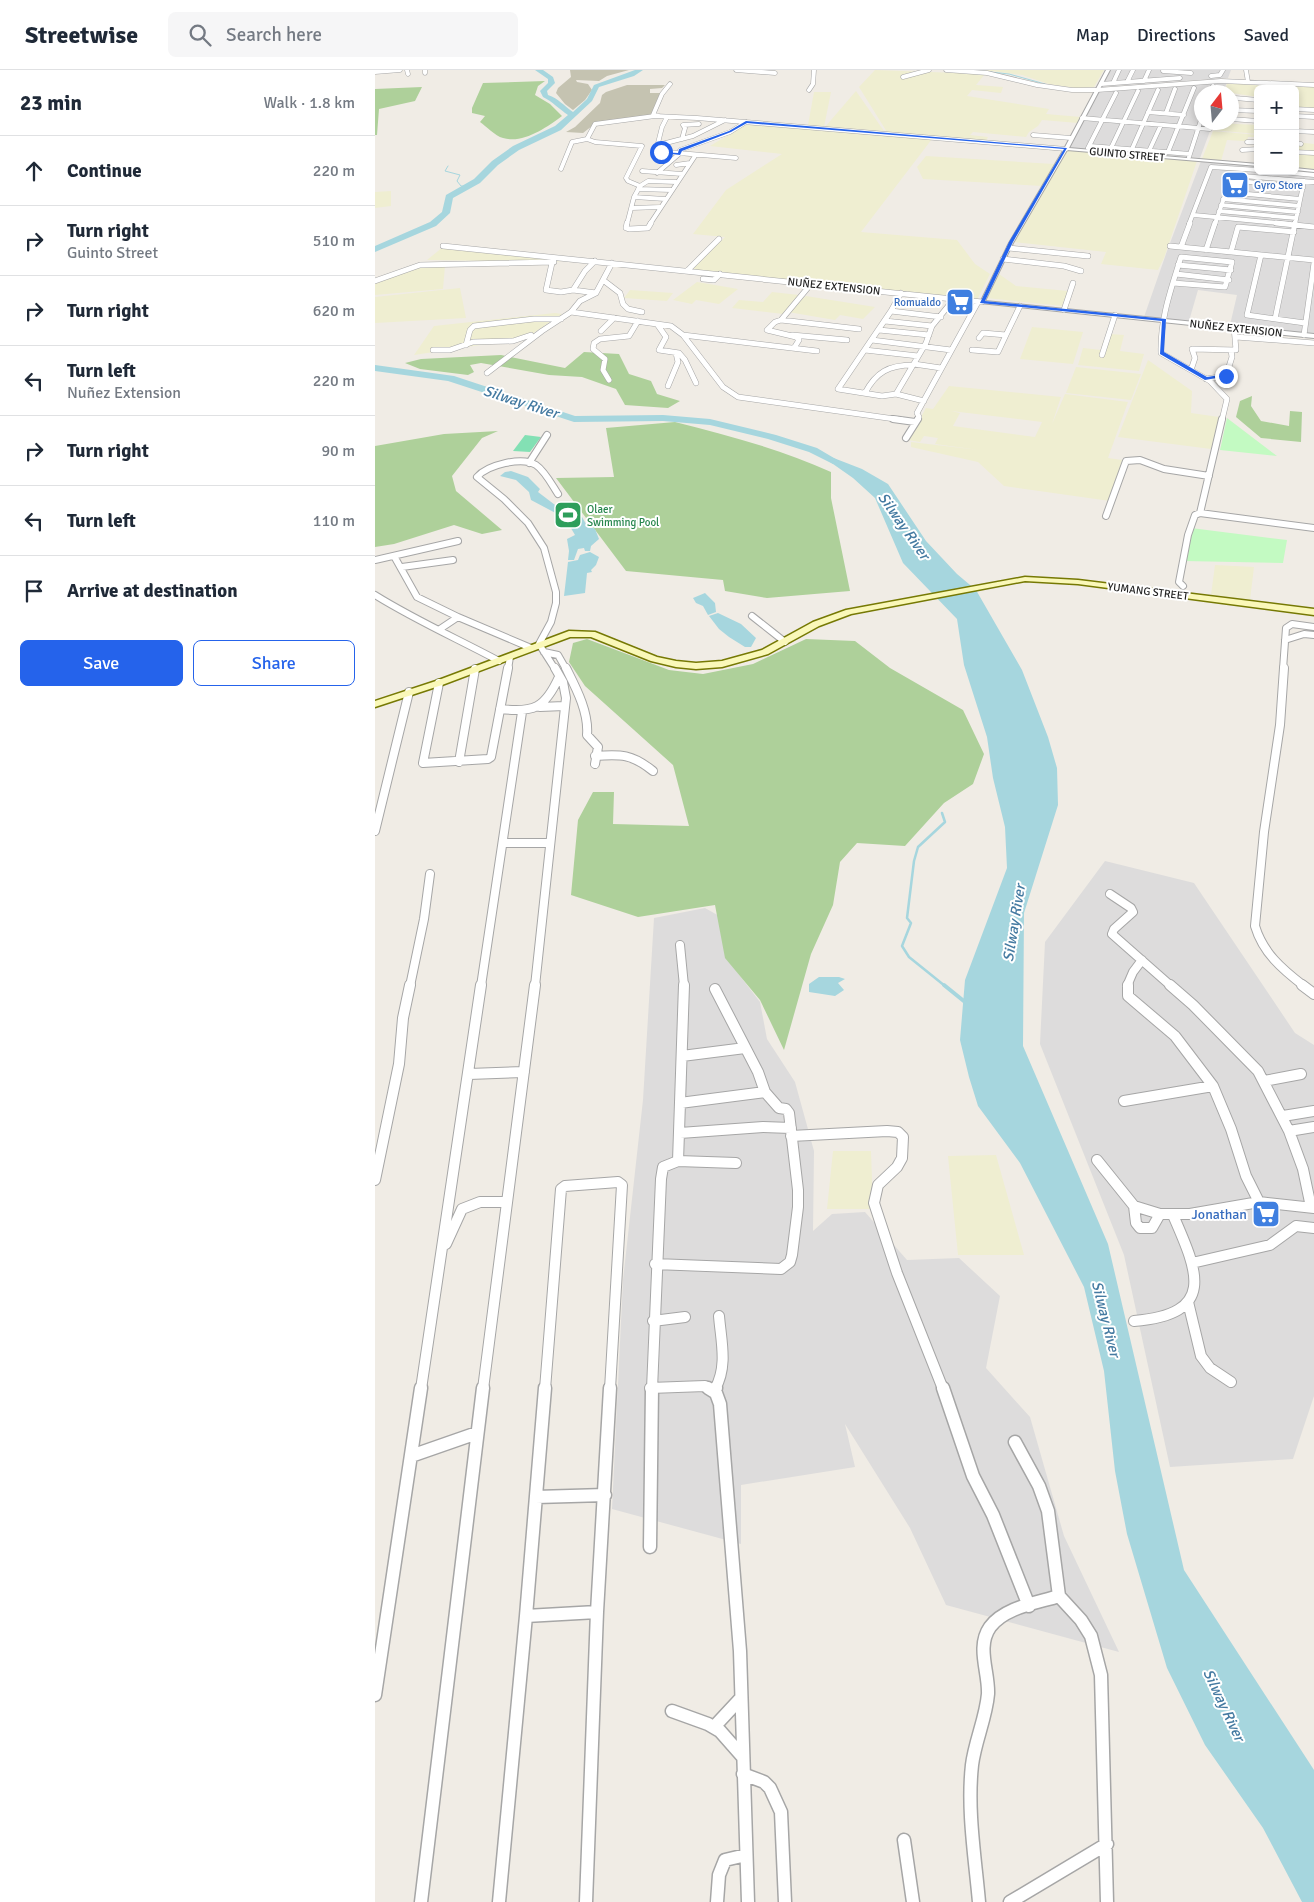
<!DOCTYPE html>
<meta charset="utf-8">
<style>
:root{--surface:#fff;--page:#f6f6f7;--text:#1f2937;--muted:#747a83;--line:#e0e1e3;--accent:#2563eb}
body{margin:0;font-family:Signika,sans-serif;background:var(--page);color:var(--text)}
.controls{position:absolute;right:15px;top:15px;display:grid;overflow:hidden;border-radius:8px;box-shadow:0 2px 8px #0003}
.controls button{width:45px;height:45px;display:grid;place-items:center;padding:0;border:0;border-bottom:1px solid var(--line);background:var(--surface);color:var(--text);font:25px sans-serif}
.compass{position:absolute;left:819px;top:15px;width:45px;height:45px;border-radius:50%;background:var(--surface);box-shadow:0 2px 8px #0003;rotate:16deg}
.stop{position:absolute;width:15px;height:15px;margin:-11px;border:4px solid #2563eb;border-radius:50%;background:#fff}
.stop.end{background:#2563eb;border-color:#fff;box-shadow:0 1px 5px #0008}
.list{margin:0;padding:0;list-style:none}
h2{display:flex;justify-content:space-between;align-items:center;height:65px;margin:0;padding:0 20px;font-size:21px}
h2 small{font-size:16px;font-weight:400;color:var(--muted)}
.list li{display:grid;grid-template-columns:32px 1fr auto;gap:15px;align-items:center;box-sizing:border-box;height:70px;padding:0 20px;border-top:1px solid var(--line)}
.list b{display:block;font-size:19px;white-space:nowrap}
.list p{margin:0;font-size:16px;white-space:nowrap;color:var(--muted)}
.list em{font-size:16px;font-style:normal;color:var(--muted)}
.actions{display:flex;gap:10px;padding:15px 20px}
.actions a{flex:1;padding:11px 0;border:1px solid var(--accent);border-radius:8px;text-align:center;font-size:18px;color:var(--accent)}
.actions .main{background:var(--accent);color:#fff}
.icon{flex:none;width:28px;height:28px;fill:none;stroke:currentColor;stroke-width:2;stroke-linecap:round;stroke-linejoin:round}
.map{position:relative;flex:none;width:939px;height:1832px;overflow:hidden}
header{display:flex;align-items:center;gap:30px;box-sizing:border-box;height:70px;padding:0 25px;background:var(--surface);border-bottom:1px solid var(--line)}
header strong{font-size:24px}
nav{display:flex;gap:28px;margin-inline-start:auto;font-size:18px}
.search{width:350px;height:45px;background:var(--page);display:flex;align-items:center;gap:12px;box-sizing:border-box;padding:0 18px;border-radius:8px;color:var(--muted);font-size:19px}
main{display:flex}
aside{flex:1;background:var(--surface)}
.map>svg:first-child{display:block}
.residential{fill:#dddcdc}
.construction{fill:#c5c3b1}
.farmland{fill:#efeed1;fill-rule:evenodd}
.forest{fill:#aed09a}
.park{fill:#c3fac2}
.pitch{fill:#83e0b4}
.water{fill:#a6d6de}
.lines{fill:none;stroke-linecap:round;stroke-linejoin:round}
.stream-far2{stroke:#a6d6de;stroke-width:1}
.stream-far1{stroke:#a6d6de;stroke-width:2.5}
.stream{stroke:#a6d6de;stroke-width:4}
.river{fill:#a6d6de;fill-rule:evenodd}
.minor-far5-casing{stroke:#a6a6a6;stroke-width:5}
.minor-far4-casing{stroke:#a6a6a6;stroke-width:6}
.minor-far3-casing{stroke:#a6a6a6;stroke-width:8}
.minor-far2-casing{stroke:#a6a6a6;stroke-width:10}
.minor-far1-casing{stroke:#a6a6a6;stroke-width:12}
.minor-casing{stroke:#a6a6a6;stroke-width:15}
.tertiary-casing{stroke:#a6a6a6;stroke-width:2}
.secondary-casing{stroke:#767904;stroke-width:3}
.minor-far5{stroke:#fff;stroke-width:4}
.minor-far4{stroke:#fff;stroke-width:5}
.minor-far3{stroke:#fff;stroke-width:6}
.minor-far2{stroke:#fff;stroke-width:8}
.minor-far1{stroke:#fff;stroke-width:10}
.minor{stroke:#fff;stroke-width:12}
.tertiary{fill:#fff;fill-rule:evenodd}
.secondary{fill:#faf8b9;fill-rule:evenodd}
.route{fill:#2563eb}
.labels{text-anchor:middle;stroke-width:4;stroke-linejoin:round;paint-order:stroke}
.far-street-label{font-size:11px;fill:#1f1f1f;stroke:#fff}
.far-shop-label{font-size:11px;fill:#366cbe;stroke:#fff;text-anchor:start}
.far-leisure-label{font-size:11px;fill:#27864d;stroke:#fff;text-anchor:start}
.shop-label{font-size:14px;fill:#366cbe;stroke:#fff;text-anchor:end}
.water-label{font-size:15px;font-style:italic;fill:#447aa1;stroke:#fff}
</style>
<header>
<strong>Streetwise</strong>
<div class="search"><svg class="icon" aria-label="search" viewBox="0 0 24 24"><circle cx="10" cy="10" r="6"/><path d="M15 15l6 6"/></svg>Search here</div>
<nav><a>Map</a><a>Directions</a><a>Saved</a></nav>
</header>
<main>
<aside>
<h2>23 min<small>Walk · 1.8 km</small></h2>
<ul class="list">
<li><svg class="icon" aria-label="ahead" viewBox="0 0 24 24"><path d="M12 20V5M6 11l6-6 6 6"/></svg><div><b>Continue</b></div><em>220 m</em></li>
<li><svg class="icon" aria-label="right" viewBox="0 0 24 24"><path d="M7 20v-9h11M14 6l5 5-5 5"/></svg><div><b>Turn right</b><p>Guinto Street</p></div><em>510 m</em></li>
<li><svg class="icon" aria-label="right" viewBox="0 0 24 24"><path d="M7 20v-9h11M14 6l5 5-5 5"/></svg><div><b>Turn right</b></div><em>620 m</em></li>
<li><svg class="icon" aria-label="left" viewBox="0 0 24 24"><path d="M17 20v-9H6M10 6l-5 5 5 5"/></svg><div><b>Turn left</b><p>Nuñez Extension</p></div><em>220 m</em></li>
<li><svg class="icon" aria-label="right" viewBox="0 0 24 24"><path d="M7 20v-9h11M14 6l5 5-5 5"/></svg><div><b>Turn right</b></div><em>90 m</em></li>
<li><svg class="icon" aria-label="left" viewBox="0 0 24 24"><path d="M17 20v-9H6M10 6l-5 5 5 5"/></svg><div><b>Turn left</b></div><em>110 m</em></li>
<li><svg class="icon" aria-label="arrive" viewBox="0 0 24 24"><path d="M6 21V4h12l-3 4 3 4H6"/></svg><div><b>Arrive at destination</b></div></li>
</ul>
<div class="actions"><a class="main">Save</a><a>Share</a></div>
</aside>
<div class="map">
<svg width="939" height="1832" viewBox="0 0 939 1832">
<rect width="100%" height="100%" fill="#f0ece5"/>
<path class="residential" d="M736,0H856L853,8L726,17Z
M852,12L848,22H826V52L838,53L825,88L693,78L723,21Z
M826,91L883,96V101H920V99L939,101V264L855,255L862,225L823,220L814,251L769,247L792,181Z
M730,791L819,813L920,963L939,975V1326L918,1389L795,1397L749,1185L665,974L670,872Z
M330,838L346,847L362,902L385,932L392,969L420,1012L439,1081L438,1161L457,1144L490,1142L532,1190L584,1188L625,1226L611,1298L655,1347L689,1466L744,1582L571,1535L535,1458L470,1354L480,1397L366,1415V1474L237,1439L248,1210L268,1030L279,848Z"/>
<path class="construction" d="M195,0H254L232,6L224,11L201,10L202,12L213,14L217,20L210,30L198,40L190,34L181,23L183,18L196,7Z
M252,15H290L287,18L275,19V23H285L276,45L217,56L208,63L191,62L200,57L225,33L227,25L231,22Z"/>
<path class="farmland" d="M500,0L610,4L601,15L628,17L626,23L597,20L592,26L674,39L671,44L706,47L703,53L667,50L663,56L654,62L651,67L598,62L595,65L613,67L611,71L512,62L484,17Z
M609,0H729L719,17L701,18L674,14L647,5Z
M852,13L902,17V19H883V27L850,22Z
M913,14L939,15V41L920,39V19H912Z
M481,21L509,61L450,57Z
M439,22H456L449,57L433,55Z
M373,53L557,69L486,162L582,170L600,194L615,204L602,230L317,200L350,167L318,164L351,120L407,84L335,76Z
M840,53L883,55V64L837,60Z
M838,61L883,65V67H873L872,71H868L852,70L846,91L827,89Z
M920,72L939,74V99L920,98Z
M692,79L822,91L789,188L783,200L726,194L731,182L639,172Z
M551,86L679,94L667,116L548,109L542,97Z
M16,121V136L0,138V122Z
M68,177L193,190L180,192L52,190Z
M70,196L68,219L0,225V213L41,197Z
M624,204L641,216L693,221L687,236L611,228Z
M322,212L340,215L363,219L344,234L321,230L317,234L298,230Z
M85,218L91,248L0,253V227Z
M255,220L298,223L292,231L249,228Z
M397,222L424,225L408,244L357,238L364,230L388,232Z
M431,226L500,237L488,249L465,245L460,250L413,242Z
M180,243L187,244L151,268L39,285L59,256Z
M657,257L708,262L698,294L645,289Z
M735,264L749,265L745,281L769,284L764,301L703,295L708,278L726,280L728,271H733Z
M773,290L817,321L816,343L844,347L836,379L743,367Z
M701,297L766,304L756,330L691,323Z
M574,316L686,327L677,354L690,324L753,332L733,388L747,390L735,431L629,416L603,392L536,377V372L604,380L560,374L563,368L549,366L545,372L533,370L551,338L558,339ZM576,341L667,352L660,367L578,356L585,343Z
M840,495L879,497L875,530L836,525Z
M458,1081H496L498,1139H452Z
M621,1085L649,1185H583L573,1086Z"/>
<path class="forest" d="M170,11L163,16L160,25L175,34L187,46C171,58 148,74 128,68C120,66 111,56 105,52L110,46L97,43V38L108,13Z
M47,17L40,31L4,39L2,65H0V19Z
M209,282L244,284L254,304L276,311L282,324L305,331L293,338L250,335L241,319L207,307L174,305L106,293L95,295L99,302L93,305L45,299L30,293L46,289L126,285L190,298Z
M877,326L876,336L886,351L914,356L915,341L927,342L926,372L886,368L861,347L865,331Z
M300,352C354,366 406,379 456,402V428L475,521L392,528L350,521L348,510L251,501L181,408L239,407L231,358Z
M123,361L107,368L77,406L81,421L127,460L107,464L79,455L19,474L0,477V376L69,364Z
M212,569L294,600L328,604L378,594L431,569L480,571L515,598L588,640L609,684L598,714L569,733L530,776L482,773L465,792L458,835L436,884L409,980L385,930L350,888L340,835L263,847L196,825L203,750L218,722H239L238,754L314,756L298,695L210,616L194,592L198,573Z"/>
<path class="park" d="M852,348L902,386L845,380Z
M816,458L912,470L908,493L809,491Z"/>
<path class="pitch" d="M150,365L166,367L155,382L138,381Z"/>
<path class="water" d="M438,380L487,399L513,414L551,471L582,504L601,520L647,600L673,667L682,698L683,735L649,843L648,976L733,1174L809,1500L939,1700V1832H927L888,1758L830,1675L792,1598L752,1464L740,1401L729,1301L709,1217L645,1093L603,1036L594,1007L585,970L590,910L632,798L630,757L618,708L612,667L589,595L582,549L528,493L500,428L478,408Z
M136,401L153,407L165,419L163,422L184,438L207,447L211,454L220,459L224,469L216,476L215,481H210L209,478L203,479L199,490H193L194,481L192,469L200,465L190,448L156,430L154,422L141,410L125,406L130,402Z
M215,482L224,487L221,495L216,500L217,502L212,503L210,523L189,526L193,492L203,490L205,485Z
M330,523L340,533L341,542L333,545L328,536L321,533L318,528Z
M343,543L366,554L381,568L376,577H370L354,567L344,559L334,546Z
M444,907H464L470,909L463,913L469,920L460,926L434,922V914Z"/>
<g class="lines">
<path class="stream-far2" d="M597,0L634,4L670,14
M73,96L70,101L85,105L82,111L86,116L95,117"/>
<path class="stream-far1" d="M567,743L570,752L543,777L539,791L532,848L536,853L527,876L534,887L570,916"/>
<path class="stream" d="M569,915L590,932"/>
<path class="river" d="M160,0H168L178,7L180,13L172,21L173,25C184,29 188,35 198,42L212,29L219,15L260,0H268L259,6L224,17L217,31L186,60L144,80L123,95L105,113L78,128L75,143L61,156L0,182V176L55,152L67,142L71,125L99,109L117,91L138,76L180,56L193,45C184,39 178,32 168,27L165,21L173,13V9Z
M0,295L79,306L200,346L288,345L335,349L401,365L442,378L464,391L458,394L434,382L393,369L335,355L288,351L199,352L73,311L0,301Z"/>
<defs>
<path id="minor-far5" d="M32,0L33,4
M50,0V3
M361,0L400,3
M571,0L612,3L662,15L697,20H722L846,11L939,15
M871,0L873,12
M788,1L816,3
M0,2L25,0
M836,6L845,5L848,0
M528,7L554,0
M769,11L774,0
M752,12L758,0
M738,13L744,0
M726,14L805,8
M434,20L438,14L439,0
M836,22L838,16
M860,28L883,30
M920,39L939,40
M856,40L883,41
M773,42L809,45
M791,43L800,19
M284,46L278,45L287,24L295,14
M920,46L939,47
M292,47L287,57L281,81L361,88
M707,48L835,59
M856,49L883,51
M920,61L939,62
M658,65L696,68
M307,69L310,58L308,55L324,54
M872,72H883
M920,73L926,74
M283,75L318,66L350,50
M715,76L815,84
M713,78L741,23
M736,78L763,21
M757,79L783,20
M867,80L883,79
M774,81L786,55
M793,82L819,18
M920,82L939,83
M814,87L826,50
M301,95L315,93
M186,99L197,72L212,69
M267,101L307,104
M897,101L939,105
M282,103L304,84L305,80L355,62L371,52
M855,110L928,118
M265,116L273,111L301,112
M263,119L296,120
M851,122L925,129
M259,127L290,129
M848,129L924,136
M846,135L923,142
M257,138L285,137
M844,141L921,148
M819,145L913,154
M252,154L259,127L265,116L253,111L251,108L267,76L220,72L212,69L220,54L280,46L322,48L691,79
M275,154L320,86
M814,154L836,97L883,100
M840,154L857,105L939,112
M920,154L929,111"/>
<path id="minor-far4" d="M252,153L251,158L254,159L273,158L276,153
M901,153L939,157
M68,176L607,232
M795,176L939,190
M806,177L815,153
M634,178L713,186
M831,180L840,153
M856,182L863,157L919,162
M886,185L872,245L930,253
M628,189L689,196L706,201
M220,191L210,201L198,220L221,223
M177,193L171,220L186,222L198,220
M803,195L856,200
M312,201L344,169
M801,204L854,210
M328,209L339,210L345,204
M228,210L245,223L248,234L253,239L267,242
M0,211L45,195L179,192
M798,213L850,217L857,192L806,187C796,219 785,249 786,283L835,311L852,329L847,350
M436,214L406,250L484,259
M526,223L516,241L463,319L507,326L521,324L549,331
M689,240L698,213
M516,241L566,247
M196,242L282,254L291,267L284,280L304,283L310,290L321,313
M900,249L920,153
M406,250L400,252L392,260L421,267L424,270L419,278
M510,251L557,256
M282,254L296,256L308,265L348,317L363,327L527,350
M504,260L554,265
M226,261L239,248
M308,265L442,281
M417,265L472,270
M929,265L939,193
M861,267L939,273
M604,268L608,263L631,265L645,236
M497,270L576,280
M91,275L95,260L99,256L159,249H186
M58,280H75L98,272L138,271L156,265
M490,280L543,286
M597,280L623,282L631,265
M727,285L740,245
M539,294L566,298
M816,300L820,288L817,279L861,280L859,257
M112,303L167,261L196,242L205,231L221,223L237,193
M831,309L851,306L857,287L856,280
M234,310L228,300L230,289L218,279L219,273L225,269L254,266L263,251
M293,316L303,292L301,283
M490,323C501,302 514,295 538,295
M521,324L551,273L557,256L579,229
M542,350L544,347L542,343L603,232"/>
<path id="minor-far3" d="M518,349L540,352
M531,368L543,349
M154,393L172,365
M825,443L939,458
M731,446L751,391L765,390L789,399L834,406
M19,486L42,527L83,547L65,559
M0,490L83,471
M27,497L78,490
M808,516L804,512L813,465L820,445L825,443L847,349
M0,525C40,550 83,569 124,591
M377,546L410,572
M83,547L156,578
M910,570L929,564L939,565
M169,582L183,585L191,599
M133,599L135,587
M180,599L164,574L176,552L181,533V522L169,478L153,453L129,429L102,407C112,395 147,386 161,395C170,401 177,415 183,424
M908,599L911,558L917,554L939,557"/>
<path id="minor-far2" d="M191,598C201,618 214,642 212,665L223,677L220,694
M909,598L905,655L889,762L880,856C888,883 907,899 929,916
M64,613L48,693L113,689L116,687L133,598
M165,637L189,636
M125,639C159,643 170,638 184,607
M220,686C246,684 257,684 278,701
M84,692L100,599
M0,761L34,622
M129,773H174
M735,824L756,838L758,842L739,859L737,864L796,916
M305,875L309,916
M35,916L49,849L55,804
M106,916L147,642
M160,916L191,628L188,612L180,598
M752,916L758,902L767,890"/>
<path id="minor-far1" d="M753,915V926L800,966L838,1016L856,1059L871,1106L884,1132
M795,915L818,935L883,1001L914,1061L928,1099L936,1137
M927,915L939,924
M307,986L370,978
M94,1004L149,1002
M889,1011L926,1004
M749,1031L838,1016
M305,1033L390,1022
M908,1046L939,1041
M914,1061L939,1057
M305,1063L388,1057L416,1058
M416,1066L512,1061L523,1062L528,1067L527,1088L522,1097L503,1115L499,1133L522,1203L568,1319
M722,1090L759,1136L785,1144H815L884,1132L939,1138
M303,1091L361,1093
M0,1110L24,994L28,948L35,915
M759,1136L761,1153L765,1158H777L785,1144
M71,1174L87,1139L105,1132H132
M817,1193L895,1175L921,1156L939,1158
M280,1194L406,1199L415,1192L417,1185L423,1137V1120L414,1043L411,1039L404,1038L390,1022L383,1002L340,919
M813,1232L826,1286L835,1298L856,1312
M278,1251L310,1247
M759,1251C842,1244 823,1202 798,1145
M275,1318L330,1316L335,1319
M46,1319L106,915
M108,1319L160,915
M170,1319L186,1119L190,1116L243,1112L247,1115L235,1319
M277,1319L286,1109L288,1097L303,1091L309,915
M340,1319C353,1296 346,1271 344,1246"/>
<path id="minor" d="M333,1318L341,1323L345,1334L365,1581L373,1832
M568,1318L598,1406L618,1445L654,1536
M339,1321L341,1318
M640,1372L664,1416L673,1441L684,1526
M36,1386L102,1363
M161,1427L230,1425
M275,1477L277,1318
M151,1546L222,1542
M0,1625L46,1318
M297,1641L333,1654L345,1661L367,1686
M339,1657L366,1628
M368,1704L389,1712L395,1718L406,1742L410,1832
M529,1770L538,1832
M46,1832L108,1318
M124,1832L151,1546L170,1318
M211,1832L222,1542L235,1318
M342,1832L344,1805L350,1790L371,1785
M604,1832C600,1787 592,1740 597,1695C600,1671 611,1648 613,1624C614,1602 601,1577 615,1557C630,1537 662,1533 684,1526L706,1550L716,1566L726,1605L732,1832
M635,1832L732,1774"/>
<path id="tertiary" d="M731,0H735L694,78L883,94V96L692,80L638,173L610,231L939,264V268L605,233L634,173L689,79Z
M920,98L939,100V102L920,100Z"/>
<path id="secondary" d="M650,507L703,510L939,539V545L703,514L650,511L476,544L444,556L393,584L347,597L321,599L301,597L276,591L216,567H195L67,615L0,637V631L61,611L194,561L220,562L282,587L301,591L321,593L347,591L387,580L438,552L471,540Z"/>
</defs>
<use href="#minor-far5" class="minor-far5-casing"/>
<use href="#minor-far4" class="minor-far4-casing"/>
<use href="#minor-far3" class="minor-far3-casing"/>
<use href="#minor-far2" class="minor-far2-casing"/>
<use href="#minor-far1" class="minor-far1-casing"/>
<use href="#minor" class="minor-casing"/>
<use href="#tertiary" class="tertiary-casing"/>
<use href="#secondary" class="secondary-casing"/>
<use href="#minor-far5" class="minor-far5"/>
<use href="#minor-far4" class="minor-far4"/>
<use href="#minor-far3" class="minor-far3"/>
<use href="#minor-far2" class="minor-far2"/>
<use href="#minor-far1" class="minor-far1"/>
<use href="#minor" class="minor"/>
<use href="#tertiary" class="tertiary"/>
<use href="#secondary" class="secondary"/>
</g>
<path class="route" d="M371,51L692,78L638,172L610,231L791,249L789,282L832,307L851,304L853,306L830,310L785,284L787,251L605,233L634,172L689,79L372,53L356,62L307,81L305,85L284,82L303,83L304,79L354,61Z"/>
<defs>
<symbol id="supermarket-square" viewBox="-11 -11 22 22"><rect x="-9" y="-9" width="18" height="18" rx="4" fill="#3f7fe0" stroke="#fff"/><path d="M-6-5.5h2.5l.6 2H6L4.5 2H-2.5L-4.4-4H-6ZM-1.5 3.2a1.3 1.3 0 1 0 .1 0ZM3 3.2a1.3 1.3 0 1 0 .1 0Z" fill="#fff"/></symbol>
<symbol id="stadium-square" viewBox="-11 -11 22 22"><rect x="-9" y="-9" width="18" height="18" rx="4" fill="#2e9e5b" stroke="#fff"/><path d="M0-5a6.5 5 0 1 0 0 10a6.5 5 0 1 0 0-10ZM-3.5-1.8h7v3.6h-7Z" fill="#fff"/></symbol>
</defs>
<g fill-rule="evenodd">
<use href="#supermarket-square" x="844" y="99" width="32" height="32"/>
<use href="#supermarket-square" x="569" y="216" width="32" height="32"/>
<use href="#stadium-square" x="177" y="429" width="32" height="32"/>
<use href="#supermarket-square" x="875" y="1128" width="32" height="32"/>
</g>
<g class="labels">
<g class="far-street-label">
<text transform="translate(752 84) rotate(5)" y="4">GUINTO STREET</text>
<text transform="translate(459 216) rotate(6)" y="4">NUÑEZ EXTENSION</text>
<text transform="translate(861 258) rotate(6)" y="4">NUÑEZ EXTENSION</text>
<text transform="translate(773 521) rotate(7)" y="4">YUMANG STREET</text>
</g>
<g class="far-shop-label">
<text x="879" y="119">Gyro Store</text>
<text x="566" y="236" text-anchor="end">Romualdo</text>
</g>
<g class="far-leisure-label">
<text x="212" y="443">Olaer<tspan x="212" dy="13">Swimming Pool</tspan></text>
</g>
<g class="shop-label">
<text x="872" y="1149">Jonathan</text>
</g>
<g class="water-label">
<text transform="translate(146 332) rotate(18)" y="5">Silway River</text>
<text transform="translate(529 456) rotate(55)" y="5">Silway River</text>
<text transform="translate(639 853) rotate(-81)" y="5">Silway River</text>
<text transform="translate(731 1249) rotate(76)" y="5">Silway River</text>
<text transform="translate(849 1635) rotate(65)" y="5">Silway River</text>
</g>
</g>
</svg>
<div class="controls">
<button>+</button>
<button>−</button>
</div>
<svg class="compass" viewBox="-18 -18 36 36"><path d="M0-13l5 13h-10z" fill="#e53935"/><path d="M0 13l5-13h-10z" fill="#747a83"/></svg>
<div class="stop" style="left:286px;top:82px"></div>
<div class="stop end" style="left:851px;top:306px"></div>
</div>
</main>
